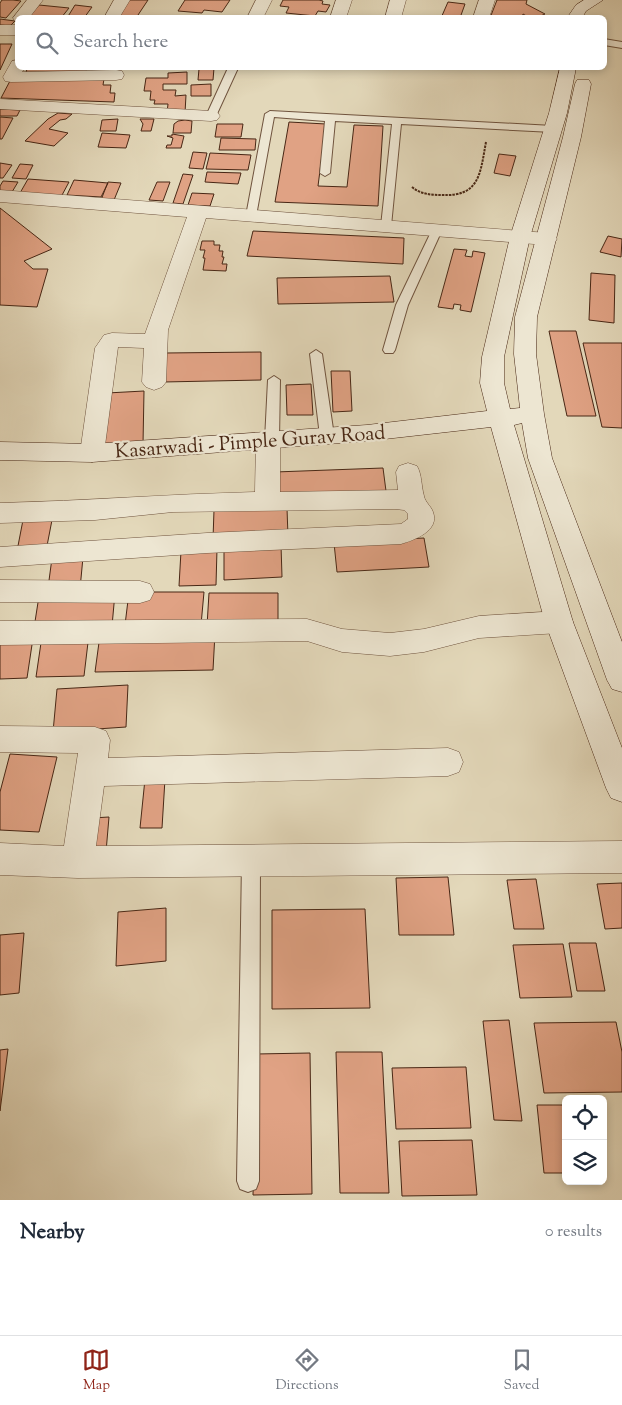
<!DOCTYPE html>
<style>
:root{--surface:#fff;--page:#f2f2f3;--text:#1f2937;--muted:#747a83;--line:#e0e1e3;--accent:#8f2418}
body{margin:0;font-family:"Sorts Mill Goudy",serif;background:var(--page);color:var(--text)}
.controls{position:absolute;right:15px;bottom:15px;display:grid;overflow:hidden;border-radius:8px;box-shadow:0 2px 8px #0003}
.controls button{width:45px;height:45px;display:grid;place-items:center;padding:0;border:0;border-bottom:1px solid var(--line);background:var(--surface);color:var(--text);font:25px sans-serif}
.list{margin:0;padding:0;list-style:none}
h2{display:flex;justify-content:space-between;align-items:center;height:65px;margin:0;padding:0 20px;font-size:21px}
h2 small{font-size:16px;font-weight:400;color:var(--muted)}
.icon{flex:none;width:28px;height:28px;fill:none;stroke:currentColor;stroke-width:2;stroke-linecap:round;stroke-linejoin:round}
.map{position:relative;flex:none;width:622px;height:1200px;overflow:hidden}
.search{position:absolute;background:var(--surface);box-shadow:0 2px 8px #0003;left:15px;right:15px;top:15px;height:55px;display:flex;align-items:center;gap:12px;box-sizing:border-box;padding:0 18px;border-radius:8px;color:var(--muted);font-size:19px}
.sheet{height:135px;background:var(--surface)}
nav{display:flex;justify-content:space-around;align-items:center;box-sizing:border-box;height:70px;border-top:1px solid var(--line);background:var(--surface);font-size:14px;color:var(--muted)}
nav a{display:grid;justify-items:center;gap:2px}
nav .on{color:var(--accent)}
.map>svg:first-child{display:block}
.building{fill:#e0a284;stroke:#482715}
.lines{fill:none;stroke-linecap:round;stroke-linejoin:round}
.lane-casing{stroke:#6f533e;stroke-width:2}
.street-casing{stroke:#6f533e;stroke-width:1}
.secondary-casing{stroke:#482715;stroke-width:1}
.path{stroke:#482715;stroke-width:2;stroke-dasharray:2.5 1;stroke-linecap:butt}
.lane{fill:#ede6d2;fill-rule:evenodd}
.street{fill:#ede6d2;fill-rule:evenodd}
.secondary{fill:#ede6d2;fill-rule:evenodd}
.labels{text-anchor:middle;stroke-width:4.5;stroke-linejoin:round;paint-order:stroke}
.street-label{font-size:20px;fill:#482715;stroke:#ede6d2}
</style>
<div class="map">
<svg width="622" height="1200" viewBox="0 0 622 1200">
<rect width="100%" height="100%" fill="#e3d8ba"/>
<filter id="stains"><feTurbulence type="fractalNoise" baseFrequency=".004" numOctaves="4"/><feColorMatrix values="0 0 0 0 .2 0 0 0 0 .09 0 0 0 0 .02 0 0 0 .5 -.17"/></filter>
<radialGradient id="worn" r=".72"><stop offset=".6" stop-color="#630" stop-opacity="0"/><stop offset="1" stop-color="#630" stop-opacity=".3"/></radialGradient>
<path class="building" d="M2,0H13L21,1L6,18L0,17V3Z
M128,0H148L136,18H116Z
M185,0H230L222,12L204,10L202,13L178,11Z
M283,0H319L323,1L322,4L330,5L326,12L318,11L315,16L286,13L289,7L280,6Z
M497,0H527L526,4L545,14L536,18H530L523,14L522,18H490Z
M448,2L465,4L460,18H441Z
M39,5L69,8L61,18H28Z
M75,5L92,7L84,18H67Z
M0,19L15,21L10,26L0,25Z
M0,44H12L0,70Z
M27,68H87L85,74H26Z
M138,68H178L138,69Z
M214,68L213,80H198L199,69Z
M187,72V84H163V90H176L175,96L186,95L185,113H167L168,104H154L155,100H150L151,91H144L146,78H168V73Z
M11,79H104L103,85H111L110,93H115L114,102L1,98Z
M211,84V96H191V85Z
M0,109L20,110L17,116H0Z
M58,113L72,114L66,119L60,120L49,129L68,133L54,146L25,141L48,119Z
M0,117L13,118L2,139H0Z
M118,119L116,131H100L102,120Z
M140,119H154L151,131H141L143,124Z
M185,120L192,121L191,133H173L174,124L178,121Z
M289,122L326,124L318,186L347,187L354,125L383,126L378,206L275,202Z
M217,124H243L241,137H215Z
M102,133L130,135L126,148L98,147Z
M172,134L184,136L181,148H166L167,145H171L173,138L167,136H172Z
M221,138L256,139L255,150H219Z
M193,152L207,153L203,169L189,168Z
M210,153L251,155L248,170L206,169Z
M499,154L516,156L510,176L494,173Z
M0,163L12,165L3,178H0Z
M20,164L33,165L26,179L12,178Z
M207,172L241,173L238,184L205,182Z
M183,174L193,175L183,204L173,203Z
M28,179L69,182L61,197L20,193Z
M74,180L108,183L101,197L67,195Z
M3,181L18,182L12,192L0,191V186Z
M108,182L121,183L114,200H101Z
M157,182H170L163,201L149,200Z
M192,193L214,194L210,206L188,205Z
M0,208L52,249L24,261L33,269H48L37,307L0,305Z
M253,231L404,238L403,264L247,256Z
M608,236L622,239L621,257L600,252Z
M202,241H214V245H220L219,251H223L222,257H224L222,264H227L226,271L203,270L205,258H203L205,250H200Z
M454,249L467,250L465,256L472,257L473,251L485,253L471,312L460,310L461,305L454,304L453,309L438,307Z
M591,273L615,275L614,323L589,320Z
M390,276L394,302L278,304L277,278Z
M549,331H576L596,416H567Z
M583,343H622V428L602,427Z
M261,352V380L163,382L165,353Z
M331,371H350L352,411L333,412Z
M311,384L313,415H287L286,385Z
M144,391L143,444L104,447L107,393Z
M383,468L386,491L275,495V472Z
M287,508L288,537L213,539L214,510Z
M23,520H52L46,551H17Z
M424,538L429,567L337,572L334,543Z
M281,545L282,577L224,580V547Z
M217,549L216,585L179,586L181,551Z
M83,557L80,589L48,588L52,558Z
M129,592H204L201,625H125Z
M115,593L112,626L34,628L39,596Z
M209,593H278V625L207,626Z
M215,633L213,670L95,672L100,635Z
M89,634L84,676L36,677L42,636Z
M33,638L27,678L0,679V639Z
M128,685L126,727L53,732L57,689Z
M10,754L57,757L39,832L0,830V792Z
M145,779H165L162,828H140Z
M109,817L106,852L88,853L92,818Z
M448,877L454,935H399L396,878Z
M536,879L544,929H514L507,880Z
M622,883V928L605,929L597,884Z
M166,908V961L116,966L118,912Z
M365,909L370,1008L272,1009V910Z
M24,933L19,993L0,995V935Z
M569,943H596L605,991H577Z
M563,944L572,997L520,998L513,945Z
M509,1020L522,1121L494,1120L483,1021Z
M616,1022L622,1052V1092L544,1093L534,1023Z
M8,1049L0,1111V1050Z
M336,1052H382L389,1193H340Z
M310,1053L312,1194L253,1195L256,1054Z
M466,1067L471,1128L396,1129L392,1068Z
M537,1105H566V1173H544Z
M472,1140L477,1195L402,1196L399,1141Z"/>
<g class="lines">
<defs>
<path id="lane" d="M604,39L622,42V48L604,45Z
M228,68H238L216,116L214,118H208L206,116Z
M270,111L553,126L558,129L553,132L401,124L391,226L386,229L381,226L392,124L335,121L330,173L325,176L320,173L325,121L274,117L256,216L255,218H247L246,216L265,114Z
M437,227L442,230L408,305L395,350L393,353H385L383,350L396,305L432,230Z
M316,350L322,354L334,436L332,439H322L320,436L310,354Z
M274,376L280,380L279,440L277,443H267L265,440L268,380Z
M251,852L257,855L260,861L259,1181L256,1189L248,1192L240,1189L237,1181L242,861L245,855Z"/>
<path id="street" d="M27,0H43L29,18H18V22L15,21L13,18Z
M114,0H130L119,18H104Z
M256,0H272L263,18H247Z
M336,0H352L346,18H330Z
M390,0H406L401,18H385Z
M479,0H495L489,18H473Z
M0,25H18V35H0Z
M18,60V68H25L22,72L116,70L122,71L124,75L122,79L116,80L11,82L5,81L3,77L12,61Z
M0,99L211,111L217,112L220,116L217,120L211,121L0,109Z
M0,190L547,233L554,235L557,239L554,243L547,245L206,218L168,330L166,382L162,387L154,390L146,387L142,382L144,348L118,347L104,453L101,459L92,462L83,459L80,453L95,348L104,335L112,333L145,334L187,217L0,202Z
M268,431L277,434L280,440V492L398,490L396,472L399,466L408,463L417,466C422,475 421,485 424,496C425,502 431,506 433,512C440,531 414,540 401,544L207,553L0,567V547L207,533L401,524L408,519V514L404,510L395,509L173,512L95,520L0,523V503C85,501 169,494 255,492L256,440L259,434Z
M0,580L140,581L150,584L154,592L150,600L140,603L0,602Z
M559,611L569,614L573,622L569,630L559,633L479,638L424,652L390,656L342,652L307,641L0,645V621L307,619L342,629L390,633L424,629L479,616Z
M0,726L95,727L106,731L110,740L108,758L448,748L459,752L463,762L459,772L448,776L104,786L96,846L622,841V873L78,878L0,875V843L64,846L78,753L0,752Z"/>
<path id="secondary" d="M584,0H603L586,11L582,18H567L576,5Z
M560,68H576L567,113L530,237L504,357V383L510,409L520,408L514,354L515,317L563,137L575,84L577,80H589L591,84L581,137L537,317L536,354L544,414L552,458L622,642V692L612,689L607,680L528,458L522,423L514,425L573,622L622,748V802L611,798L606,788L545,622L491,427L367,441L92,462L0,460V442L92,444L367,425L487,411L480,383L482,357L510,237L549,113Z"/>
</defs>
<use href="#lane" class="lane-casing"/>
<use href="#street" class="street-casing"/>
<use href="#secondary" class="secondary-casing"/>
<path class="path" d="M412,187C420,194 431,195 441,195C480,197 480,174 486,142"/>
<use href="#lane" class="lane"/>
<use href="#street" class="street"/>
<use href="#secondary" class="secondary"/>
</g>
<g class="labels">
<g class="street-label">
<text transform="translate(250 441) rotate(-4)" y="7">Kasarwadi - Pimple Gurav Road</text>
</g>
</g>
<rect width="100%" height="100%" filter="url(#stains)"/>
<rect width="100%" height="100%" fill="url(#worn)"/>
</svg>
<div class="controls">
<button><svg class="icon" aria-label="locate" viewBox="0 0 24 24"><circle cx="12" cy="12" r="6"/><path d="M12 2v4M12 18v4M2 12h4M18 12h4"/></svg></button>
<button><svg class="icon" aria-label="layers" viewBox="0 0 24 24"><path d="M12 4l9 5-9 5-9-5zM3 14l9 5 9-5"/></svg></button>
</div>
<div class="search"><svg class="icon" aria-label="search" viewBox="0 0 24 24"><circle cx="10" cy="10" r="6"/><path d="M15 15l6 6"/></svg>Search here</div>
</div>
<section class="sheet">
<h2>Nearby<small>0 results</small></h2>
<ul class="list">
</ul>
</section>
<nav>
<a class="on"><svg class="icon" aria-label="map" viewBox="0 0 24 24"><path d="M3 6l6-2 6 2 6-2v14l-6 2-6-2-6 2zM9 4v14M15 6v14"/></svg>Map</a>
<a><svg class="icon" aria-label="directions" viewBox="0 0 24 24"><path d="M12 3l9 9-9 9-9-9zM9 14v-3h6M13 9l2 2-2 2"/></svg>Directions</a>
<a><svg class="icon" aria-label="saved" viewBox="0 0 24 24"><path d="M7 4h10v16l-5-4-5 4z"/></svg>Saved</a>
</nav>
